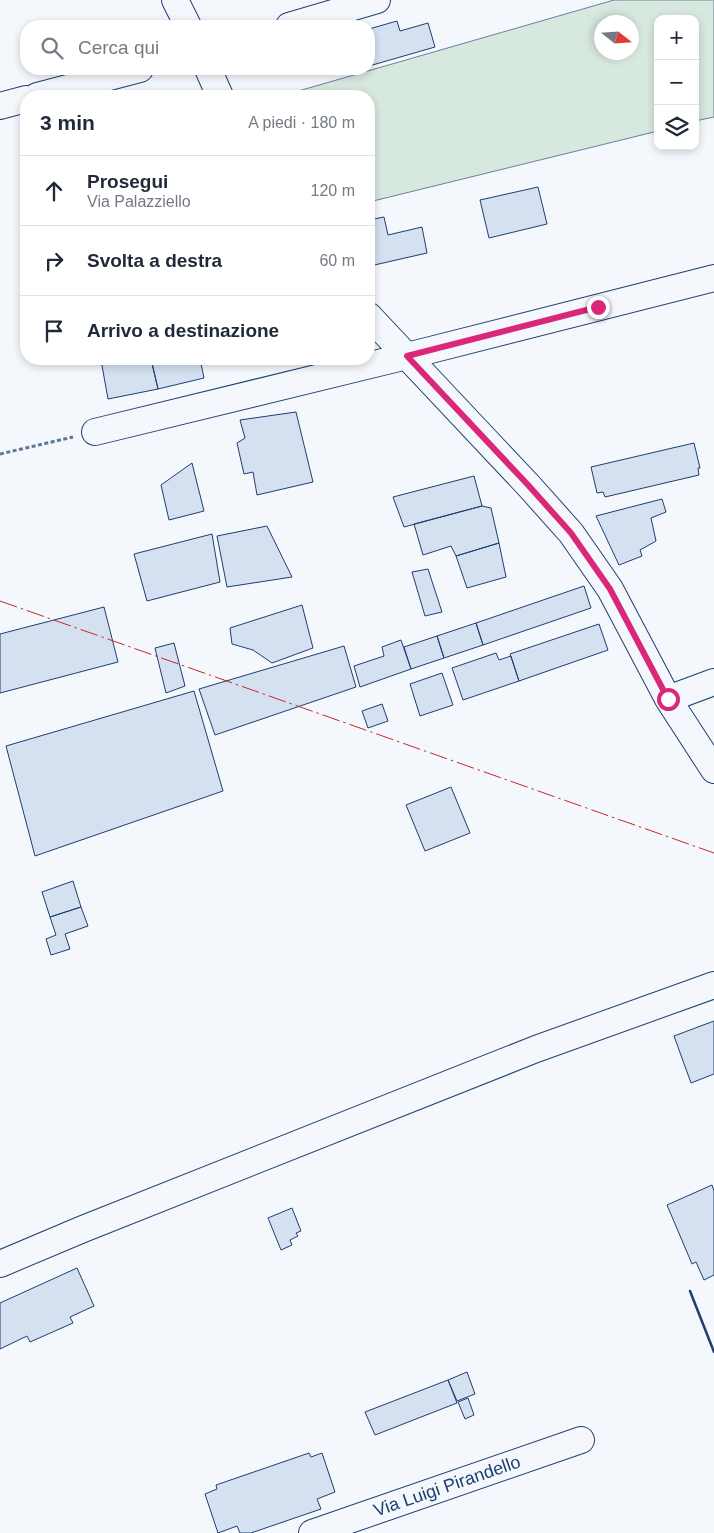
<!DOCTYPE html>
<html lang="it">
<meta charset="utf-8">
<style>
:root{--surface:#fff;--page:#f6f6f7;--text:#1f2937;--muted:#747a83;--line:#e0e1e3}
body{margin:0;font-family:Helvetica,sans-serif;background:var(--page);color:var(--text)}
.controls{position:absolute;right:15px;top:15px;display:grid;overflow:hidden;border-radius:10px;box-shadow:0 2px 8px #0003}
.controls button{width:45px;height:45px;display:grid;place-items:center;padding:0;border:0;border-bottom:1px solid var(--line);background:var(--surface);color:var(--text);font:25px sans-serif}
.compass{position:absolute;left:594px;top:15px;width:45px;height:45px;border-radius:50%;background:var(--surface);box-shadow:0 2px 8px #0003;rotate:107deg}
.stop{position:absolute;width:15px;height:15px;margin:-11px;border:4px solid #db2777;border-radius:50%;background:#fff}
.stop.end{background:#db2777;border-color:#fff;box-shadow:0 1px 5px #0008}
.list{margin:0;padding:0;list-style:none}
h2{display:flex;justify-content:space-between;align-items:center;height:65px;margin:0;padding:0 20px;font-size:21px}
h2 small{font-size:16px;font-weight:400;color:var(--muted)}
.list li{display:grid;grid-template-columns:32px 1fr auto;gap:15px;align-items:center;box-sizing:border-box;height:70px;padding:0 20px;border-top:1px solid var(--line)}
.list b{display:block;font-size:19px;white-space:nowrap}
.list p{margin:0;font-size:16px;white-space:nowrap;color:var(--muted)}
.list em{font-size:16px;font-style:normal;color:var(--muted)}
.icon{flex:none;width:28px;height:28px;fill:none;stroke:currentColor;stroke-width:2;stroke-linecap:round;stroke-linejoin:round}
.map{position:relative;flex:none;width:714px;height:1533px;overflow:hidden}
.search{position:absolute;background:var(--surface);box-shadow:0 2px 8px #0003;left:20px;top:20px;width:355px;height:55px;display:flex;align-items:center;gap:12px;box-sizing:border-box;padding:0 18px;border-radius:20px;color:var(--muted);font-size:19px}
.panel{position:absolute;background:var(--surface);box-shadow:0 2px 8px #0003;left:20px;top:90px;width:355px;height:275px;border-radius:20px}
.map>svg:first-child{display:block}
.green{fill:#d7e8df;stroke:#687fa3;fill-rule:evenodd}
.building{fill:#d5e0f0;stroke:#1d3f73}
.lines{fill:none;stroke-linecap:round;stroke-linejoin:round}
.minor-casing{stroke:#1d3f73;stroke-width:28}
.path{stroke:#5e769c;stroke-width:3;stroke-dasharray:4 2.5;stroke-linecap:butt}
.minor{stroke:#f4f7fb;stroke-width:26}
.wall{stroke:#1d3f73;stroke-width:2.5}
.power{stroke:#c62828;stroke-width:1;stroke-dasharray:18 4 2.5 4;stroke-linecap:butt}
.route{stroke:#db2777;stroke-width:6}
.labels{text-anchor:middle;stroke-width:4;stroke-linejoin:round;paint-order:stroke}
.street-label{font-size:18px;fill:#1d3f73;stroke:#f4f7fb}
</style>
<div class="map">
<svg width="714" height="1533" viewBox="0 0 714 1533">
<rect width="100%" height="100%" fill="#f4f7fb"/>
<path class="green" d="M614,0H714V117L695,121V19H658V131L369,202V96H281ZM602,22H632V52H602Z"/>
<path class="building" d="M397,21L400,31L428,23L435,47L369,66V29Z
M538,187L547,224L489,238L480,200Z
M384,217L388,235L422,227L427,253L370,266L369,260V220Z
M107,359H151L158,389L108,399L101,360Z
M151,359H200L204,378L158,389Z
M296,412L313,482L257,495L253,472L244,474L237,443L245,438L240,420Z
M694,443L700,468H698L699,475L605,497L603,492L597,493L591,467Z
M192,463L204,511L169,520L161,485Z
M474,476L482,506L404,527L393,497Z
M662,499L666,512L651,518L656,541L640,550L642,556L619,565L596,516Z
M482,506L491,508L499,543L456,556L451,546L423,555L414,524Z
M267,526L292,577L227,587L217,536Z
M212,534L220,582L147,601L134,554Z
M499,543L506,577L467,588L456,556Z
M428,569L442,612L425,616L412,572Z
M584,586L591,608L483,645L476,623Z
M302,605L313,648L272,663L253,650L232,644L230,628Z
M104,607L118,662L0,693V634Z
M476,623L483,645L444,658L437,636Z
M599,624L608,650L519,681L510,654Z
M437,636L444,658L411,669L404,647Z
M401,640L411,669L360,687L354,666L384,656L382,647Z
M174,643L185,686L166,693L155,648Z
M344,646L356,687L215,735L199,689Z
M496,653L499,660L511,656L519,681L463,700L452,668Z
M442,673L453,705L420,716L410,684Z
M194,691L223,791L35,856L6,746Z
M382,704L388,721L368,728L362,711Z
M451,787L470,833L425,851L406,805Z
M73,881L81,907L50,917L42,892Z
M81,907L88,926L65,934L70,949L51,955L46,939L56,935L50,917Z
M714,1021V1074L691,1083L674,1036Z
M712,1185L714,1191V1275L704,1280L696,1262L692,1264L667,1205Z
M292,1208L301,1231L296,1233L298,1236L290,1240L292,1245L281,1250L268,1218Z
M77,1268L94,1306L70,1317L73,1323L30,1342L27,1336L0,1349V1303Z
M467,1372L475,1394L457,1401L448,1380Z
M448,1380L457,1403L375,1435L365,1412Z
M468,1398L474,1415L465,1419L458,1402Z
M309,1453L311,1457L322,1453L335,1492L317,1499L321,1509L251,1533H240L237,1526L218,1533L205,1494L217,1489L216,1485Z"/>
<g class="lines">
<defs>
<path id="minor" d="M175,0L188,26
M289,26L377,0
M208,69L220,96
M37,96L140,69
M0,106L26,99
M369,316L529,486L571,533L610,589L668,699L714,770
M95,432L407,356L714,278
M668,699L714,682
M0,1264L83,1229L536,1049L714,985
M312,1533L581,1440"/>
</defs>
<use href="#minor" class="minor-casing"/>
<path class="path" d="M0,454L73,437"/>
<use href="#minor" class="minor"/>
<path class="wall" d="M690,1291L714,1352"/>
<path class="power" d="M0,601L714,853"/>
</g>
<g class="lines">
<path class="route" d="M598,307L407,356L529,486L571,533L610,589L668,699"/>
</g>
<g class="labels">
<g class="street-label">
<text transform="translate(447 1486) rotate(-19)" y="6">Via Luigi Pirandello</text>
</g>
</g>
</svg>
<div class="controls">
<button>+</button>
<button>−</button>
<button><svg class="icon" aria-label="layers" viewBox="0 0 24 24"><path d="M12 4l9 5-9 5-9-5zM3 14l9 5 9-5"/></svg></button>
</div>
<svg class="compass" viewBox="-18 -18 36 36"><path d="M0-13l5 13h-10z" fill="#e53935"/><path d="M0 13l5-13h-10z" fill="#747a83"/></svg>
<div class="stop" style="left:668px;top:699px"></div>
<div class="stop end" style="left:598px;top:307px"></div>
<div class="search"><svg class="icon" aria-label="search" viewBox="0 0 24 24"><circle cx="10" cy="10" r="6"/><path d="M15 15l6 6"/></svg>Cerca qui</div>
<section class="panel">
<h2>3 min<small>A piedi · 180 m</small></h2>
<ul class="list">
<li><svg class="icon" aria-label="ahead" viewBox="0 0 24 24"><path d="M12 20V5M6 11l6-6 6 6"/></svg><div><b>Prosegui</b><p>Via Palazziello</p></div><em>120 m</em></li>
<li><svg class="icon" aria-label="right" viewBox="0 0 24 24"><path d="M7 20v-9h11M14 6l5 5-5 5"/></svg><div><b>Svolta a destra</b></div><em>60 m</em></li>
<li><svg class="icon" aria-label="arrive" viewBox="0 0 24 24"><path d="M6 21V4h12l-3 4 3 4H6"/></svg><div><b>Arrivo a destinazione</b></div></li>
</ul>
</section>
</div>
